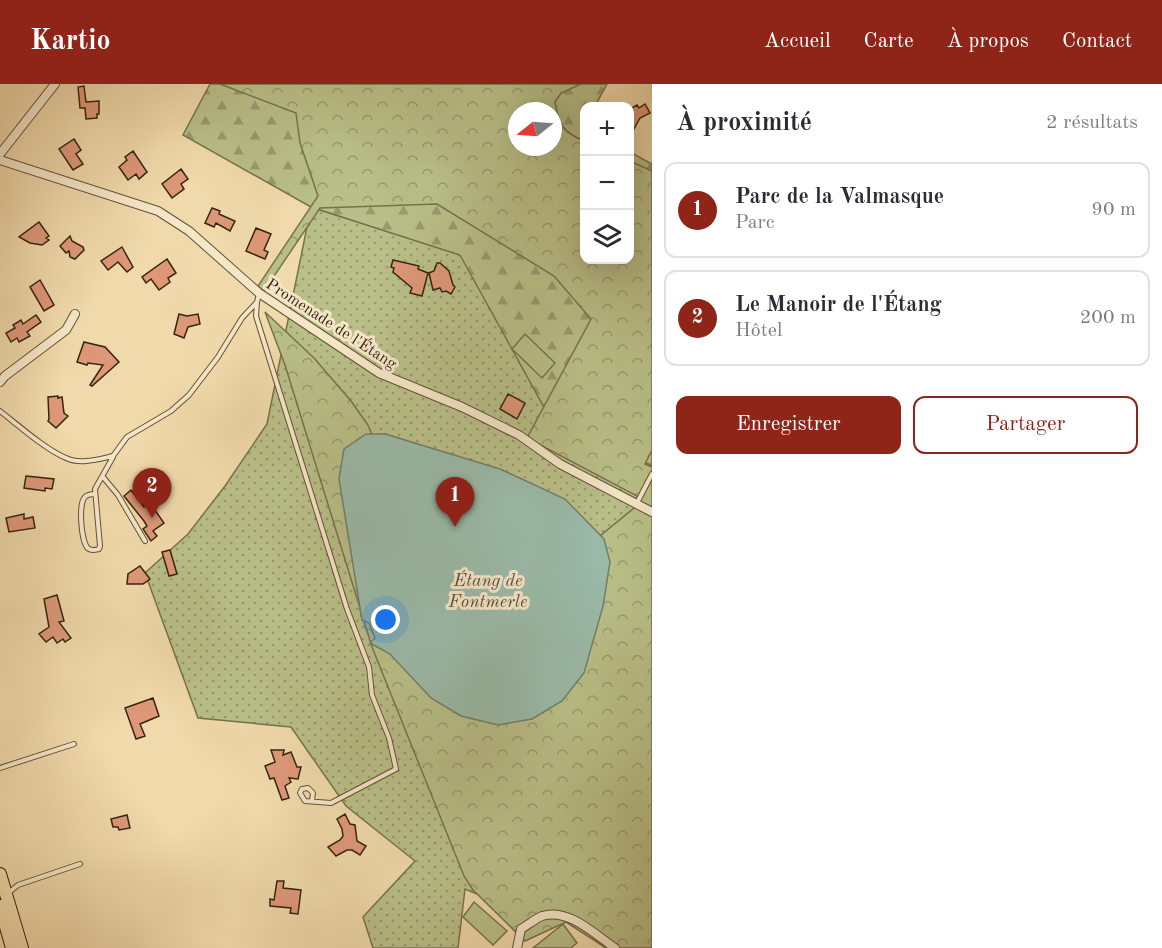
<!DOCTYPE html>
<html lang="fr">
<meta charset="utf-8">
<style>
:root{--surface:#fff;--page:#f7f7f7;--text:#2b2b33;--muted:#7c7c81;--line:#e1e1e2;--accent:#8f2418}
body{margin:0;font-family:"Old Standard TT",serif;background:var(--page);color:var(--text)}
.controls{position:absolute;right:18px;top:18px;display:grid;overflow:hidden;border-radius:12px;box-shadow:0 6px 24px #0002}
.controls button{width:54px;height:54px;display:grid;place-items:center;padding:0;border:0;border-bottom:2px solid var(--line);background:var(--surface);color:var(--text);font:30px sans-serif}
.compass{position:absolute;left:508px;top:18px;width:54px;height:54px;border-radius:50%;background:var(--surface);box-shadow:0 6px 24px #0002;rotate:253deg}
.you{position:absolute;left:386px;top:536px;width:21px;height:21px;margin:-15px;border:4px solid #fff;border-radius:50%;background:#1a73e8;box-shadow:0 0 0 9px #1a73e833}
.badge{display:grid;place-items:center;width:39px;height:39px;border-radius:50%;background:var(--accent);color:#fff;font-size:20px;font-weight:700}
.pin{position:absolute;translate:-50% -50px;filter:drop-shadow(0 2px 3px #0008)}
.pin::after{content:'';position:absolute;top:32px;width:21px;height:18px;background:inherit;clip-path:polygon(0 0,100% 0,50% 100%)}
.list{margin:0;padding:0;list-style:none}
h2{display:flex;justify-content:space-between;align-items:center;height:78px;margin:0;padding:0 24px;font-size:26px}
h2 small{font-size:20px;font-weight:400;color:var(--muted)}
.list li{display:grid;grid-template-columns:39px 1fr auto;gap:18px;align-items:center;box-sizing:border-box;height:96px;margin:0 12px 12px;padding:0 12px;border:2px solid var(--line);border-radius:12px}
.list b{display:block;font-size:22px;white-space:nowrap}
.list p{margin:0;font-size:20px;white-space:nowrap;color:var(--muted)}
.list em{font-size:20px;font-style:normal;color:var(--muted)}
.actions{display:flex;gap:12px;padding:18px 24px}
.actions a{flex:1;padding:14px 0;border:2px solid var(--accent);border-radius:12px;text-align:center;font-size:21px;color:var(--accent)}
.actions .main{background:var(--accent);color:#fff}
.icon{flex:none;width:33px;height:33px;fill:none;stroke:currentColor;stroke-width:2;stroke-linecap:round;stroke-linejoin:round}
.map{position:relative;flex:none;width:652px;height:864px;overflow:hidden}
header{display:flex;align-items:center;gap:36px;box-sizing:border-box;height:84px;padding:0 30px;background:var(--accent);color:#fff}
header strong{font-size:28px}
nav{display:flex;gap:33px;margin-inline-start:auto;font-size:21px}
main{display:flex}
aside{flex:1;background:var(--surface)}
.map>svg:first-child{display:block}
.grass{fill:url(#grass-dots);stroke:#77724c;stroke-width:1.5;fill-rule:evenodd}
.forest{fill:url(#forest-firs);stroke:#77724c;stroke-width:1.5;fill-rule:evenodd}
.park{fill:url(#park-crowns);stroke:#77724c;stroke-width:1.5;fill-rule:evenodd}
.garden{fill:#b9bf88;stroke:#77724c;stroke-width:1.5}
.water{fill:#9abaa9;stroke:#727e6c;stroke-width:1.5}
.building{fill:#de9878;stroke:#352411;stroke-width:1.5}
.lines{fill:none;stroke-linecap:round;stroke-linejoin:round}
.lane-casing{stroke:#645137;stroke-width:6}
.street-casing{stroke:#645137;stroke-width:10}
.primary-casing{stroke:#352411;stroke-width:14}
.lane{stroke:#f5e6c8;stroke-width:4}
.street{stroke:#f5e6c8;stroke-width:8}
.primary{stroke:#f0d9aa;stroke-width:12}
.labels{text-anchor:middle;stroke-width:6;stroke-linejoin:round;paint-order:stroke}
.street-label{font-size:16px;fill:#352411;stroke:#f5e6c8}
.water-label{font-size:18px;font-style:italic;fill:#53513f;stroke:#f5e6c8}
</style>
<header>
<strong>Kartio</strong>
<nav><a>Accueil</a><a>Carte</a><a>À propos</a><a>Contact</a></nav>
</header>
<main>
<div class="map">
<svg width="652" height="864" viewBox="0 0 652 864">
<defs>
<pattern id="grass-dots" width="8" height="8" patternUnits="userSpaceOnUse" patternTransform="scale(1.5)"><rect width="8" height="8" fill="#b9bf88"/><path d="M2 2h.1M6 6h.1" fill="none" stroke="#979b6e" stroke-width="1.8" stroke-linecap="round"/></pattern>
<pattern id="forest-firs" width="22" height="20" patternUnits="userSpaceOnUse" patternTransform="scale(1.5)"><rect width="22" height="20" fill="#b9bf88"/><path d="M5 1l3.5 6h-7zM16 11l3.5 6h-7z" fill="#979b6e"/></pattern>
<pattern id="park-crowns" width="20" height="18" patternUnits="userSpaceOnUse" patternTransform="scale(1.5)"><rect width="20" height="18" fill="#b9bf88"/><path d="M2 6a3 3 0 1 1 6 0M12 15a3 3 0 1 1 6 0" fill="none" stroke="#979b6e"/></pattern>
</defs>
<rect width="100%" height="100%" fill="#f0d9aa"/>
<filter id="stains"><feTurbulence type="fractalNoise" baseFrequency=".00333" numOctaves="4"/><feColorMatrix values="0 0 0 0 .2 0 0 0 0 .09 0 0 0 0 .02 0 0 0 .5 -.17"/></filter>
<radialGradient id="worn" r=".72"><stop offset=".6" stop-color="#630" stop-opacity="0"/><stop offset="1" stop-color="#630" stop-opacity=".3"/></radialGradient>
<path class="grass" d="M311,123L461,171L550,334L623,365L652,382V864L560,817L525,830L465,805L458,864H373L363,833L415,777L346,722L291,643L198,634L145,489L188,450L225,402L267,340ZM385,350L417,360L369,539L362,536L350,465Z"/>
<path class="forest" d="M210,0H607L595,22H584V39L582,43L584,45V176H630V68L652,80V382L623,365L550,334L460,171L311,123L183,51ZM517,27H553V63H517Z"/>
<path class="park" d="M220,0H581L561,9L555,18C559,41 563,48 584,57V176H630V77L652,87V366L645,380L652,383V864H606L566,838L525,857L473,806L464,792L372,563L285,281L265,228L314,274L351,317L368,341L377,363L590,460L634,424L639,413L527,354L591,235L554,192L437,120L320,124L264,207L258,202L318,112L300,59L296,29ZM517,27H553V63H517Z"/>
<path class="garden" d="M525,250L555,279L542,294L512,265Z
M474,818L507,847L493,861L463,833Z
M563,840L577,859L571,864H533Z"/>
<path class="water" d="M366,350H385L500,385L565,415L604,455L610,478L603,522L584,589L562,617L532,635L498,641L461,632L431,614L390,570L370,559L375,554L369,539L362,536L339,395L344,365Z"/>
<path class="building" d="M84,2L86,18L99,17V30H97V34L86,35L85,24H80L78,3Z
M645,20L650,29L640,34L630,52V25L637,21L639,24Z
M74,55L81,66L76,70L83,80L73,86L59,65Z
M133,67L147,88L139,95L136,90L128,96L119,83L127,76L125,73Z
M181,85L188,95L181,100L184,105L172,114L162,100Z
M212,124L220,127L219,130L235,137L230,147L216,139L214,143L205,139Z
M39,138L49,152L46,154L49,156L42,161L30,159L19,153Z
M256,144L271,150L264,166L268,168L265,175L246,167Z
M70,152L72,157L83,163L84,166L75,175L70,173L69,167L66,169L60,162Z
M122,163L133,183L127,188L118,178L108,186L101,177Z
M167,175L176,189L168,194L170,198L159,206L151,195L146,199L142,193Z
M393,176L419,182L418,185L428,189L422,212L410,209L412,204L393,188L394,184L391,183Z
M437,179H440L449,187L453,201L455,203L451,210L446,207L442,208L440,204L433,206L429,189L434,187Z
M40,196L54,221L44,227L30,203Z
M179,230L187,232L198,230L200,240L188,243L184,254L174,250Z
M36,231L41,238L27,248L30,252L19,258L17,254L11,258L6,249L15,244L13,241L21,236L23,240Z
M84,258L105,263L119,278L92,302L90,301L103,281L88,279L87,281L77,278Z
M508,310L525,319L517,335L500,325Z
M58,312V314L62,313L64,329L68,332L56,344L48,337L49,335L48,313Z
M26,392L54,395L52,405L45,404V407L24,404Z
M131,406L144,423L150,419L164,439L153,447L157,452L151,457L143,445L147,442L144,437L124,412Z
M24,430V435L33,433L35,444L9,448L6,434Z
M170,466L177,490L169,492L162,468Z
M140,482L150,495L143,500H127L128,490Z
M57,511L64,537L59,538L71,554L65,558L63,555L57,559L53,553L46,558L39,550L49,543L44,515Z
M153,614L159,632L140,640L145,652L136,655L125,624Z
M271,666H284L283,671L291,668L297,683H301L298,695L289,694L291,698L285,702L289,714L282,716L274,694L270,695L265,682L275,678Z
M345,730L350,740L355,741L357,757L366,762L360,771L352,766H347L336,772L328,763L340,756L343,752L342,745L337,735Z
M127,731L130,744L119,746L118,743H113L111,735Z
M277,797H284L283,804L301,806L298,830L290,829L291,824L270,822V815L274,816Z"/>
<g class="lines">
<defs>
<path id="lane" d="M257,218L256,232L347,525L369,583L372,611L389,654L396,685L331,719L305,717L300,709L302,705L308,704L313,709L312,716
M0,327C19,342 45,365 66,374C80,381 99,375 113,372L127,353L171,327L189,311L218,273L242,234L257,218L259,210
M103,393L118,411L145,457
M95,410C91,410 88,410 85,413C78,419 81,461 89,465C93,467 95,466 99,465L100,462L95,405L113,373
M637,419L652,390
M0,684L74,660
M7,810L18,801L80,780"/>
<path id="street" d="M0,70L55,0
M0,76L158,127L189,147L259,209L379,289L462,323L519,351L560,380L652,428
M0,298L5,292L66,246L75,230
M517,864L521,845C528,841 535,835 542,832C569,824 594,850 615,864"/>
<path id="primary" d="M0,790L22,864
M0,822L12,864"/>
</defs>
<use href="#lane" class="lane-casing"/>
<use href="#street" class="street-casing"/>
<use href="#primary" class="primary-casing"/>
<use href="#lane" class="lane"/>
<use href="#street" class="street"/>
<use href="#primary" class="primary"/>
</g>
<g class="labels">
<g class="street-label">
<text transform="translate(332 239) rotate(33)" y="6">Promenade de l'Étang</text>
</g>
<g class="water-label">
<text x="488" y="502">Étang de<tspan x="488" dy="21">Fontmerle</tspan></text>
</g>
</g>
<rect width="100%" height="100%" filter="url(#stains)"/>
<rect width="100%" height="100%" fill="url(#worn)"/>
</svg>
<div class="controls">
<button>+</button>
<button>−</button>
<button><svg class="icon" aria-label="layers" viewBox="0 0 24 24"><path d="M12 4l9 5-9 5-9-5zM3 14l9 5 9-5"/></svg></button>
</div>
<svg class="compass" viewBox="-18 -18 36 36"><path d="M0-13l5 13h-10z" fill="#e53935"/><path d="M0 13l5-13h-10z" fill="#7c7c81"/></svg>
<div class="you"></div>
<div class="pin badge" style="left:455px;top:443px">1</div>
<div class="pin badge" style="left:152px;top:434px">2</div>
</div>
<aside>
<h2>À proximité<small>2 résultats</small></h2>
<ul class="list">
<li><span class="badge">1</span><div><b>Parc de la Valmasque</b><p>Parc</p></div><em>90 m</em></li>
<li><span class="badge">2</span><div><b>Le Manoir de l'Étang</b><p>Hôtel</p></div><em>200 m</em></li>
</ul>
<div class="actions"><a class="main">Enregistrer</a><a>Partager</a></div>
</aside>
</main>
